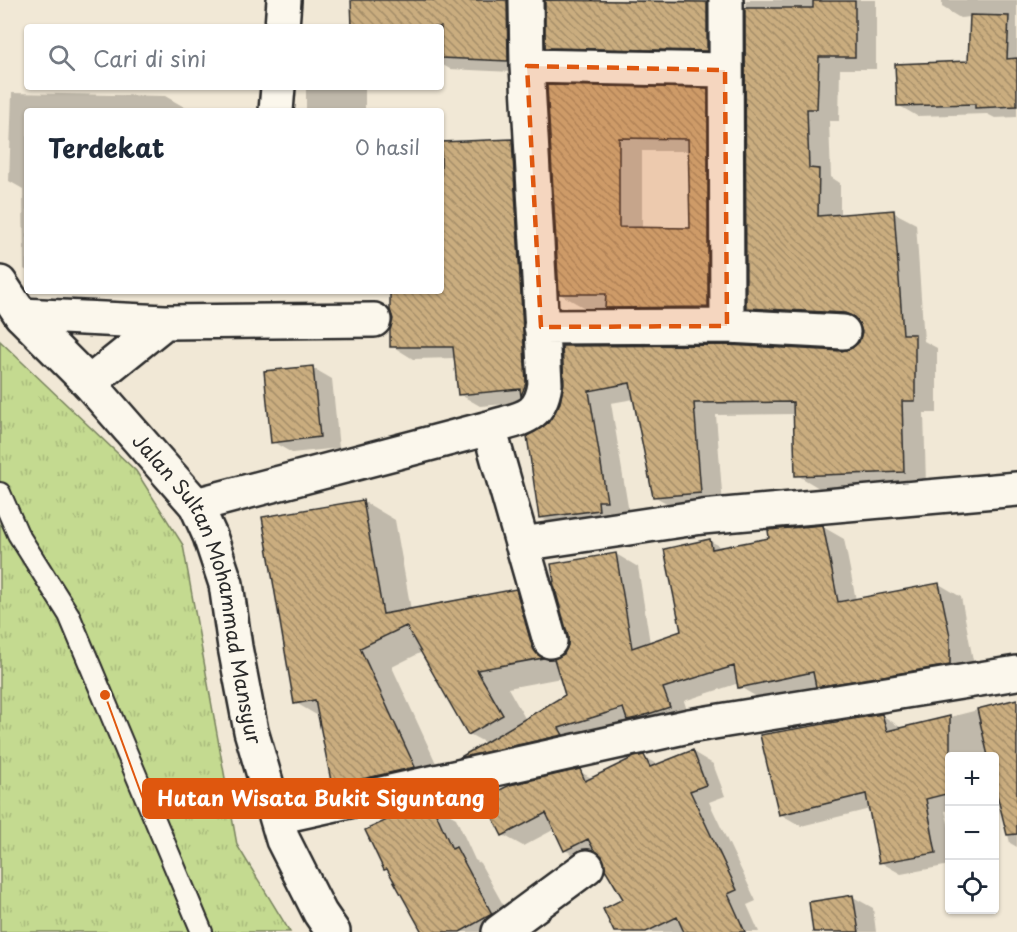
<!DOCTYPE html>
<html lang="id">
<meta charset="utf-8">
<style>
:root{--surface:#fff;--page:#f2f2f3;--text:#1f2937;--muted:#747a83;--line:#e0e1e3}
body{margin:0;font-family:"Playpen Sans",sans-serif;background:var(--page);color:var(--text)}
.controls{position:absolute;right:18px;bottom:18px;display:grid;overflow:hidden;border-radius:6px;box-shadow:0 2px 4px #0004}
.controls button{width:54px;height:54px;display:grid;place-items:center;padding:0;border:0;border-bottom:2px solid var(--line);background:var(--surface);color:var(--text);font:30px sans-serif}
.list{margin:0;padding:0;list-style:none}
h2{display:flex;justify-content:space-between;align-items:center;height:78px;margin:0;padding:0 24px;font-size:26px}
h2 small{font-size:20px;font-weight:400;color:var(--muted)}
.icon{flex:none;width:33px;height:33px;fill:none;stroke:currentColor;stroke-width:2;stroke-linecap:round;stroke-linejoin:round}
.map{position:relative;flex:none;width:1017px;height:932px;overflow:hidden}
.search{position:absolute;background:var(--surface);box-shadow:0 2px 4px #0004;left:24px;top:24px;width:420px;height:66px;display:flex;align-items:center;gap:15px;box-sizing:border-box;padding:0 21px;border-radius:6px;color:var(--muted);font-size:22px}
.panel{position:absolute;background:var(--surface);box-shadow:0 2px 4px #0004;left:24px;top:108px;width:420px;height:186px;border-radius:6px}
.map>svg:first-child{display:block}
.grass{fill:url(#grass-tufts);stroke:#78825e;stroke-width:1.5}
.shadow{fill:#0003;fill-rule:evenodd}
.building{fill:url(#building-back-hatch);stroke:#2b2b2b;stroke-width:1.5;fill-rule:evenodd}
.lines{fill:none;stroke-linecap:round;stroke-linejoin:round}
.service-casing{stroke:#2b2b2b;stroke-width:24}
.minor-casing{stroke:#2b2b2b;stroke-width:38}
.tertiary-casing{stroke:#2b2b2b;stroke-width:38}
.service{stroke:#fbf7ec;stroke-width:20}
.minor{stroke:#fbf7ec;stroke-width:33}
.tertiary{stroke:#fbf7ec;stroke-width:33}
.marked{fill:#df570e;fill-opacity:0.2;stroke:#df570e;stroke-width:4.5;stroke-dasharray:12 8;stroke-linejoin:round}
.labels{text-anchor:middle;stroke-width:5;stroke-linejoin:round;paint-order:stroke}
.street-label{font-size:20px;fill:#2b2b2b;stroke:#fbf7ec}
.leader{fill:none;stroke:#df570e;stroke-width:2}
.callout-dot{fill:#df570e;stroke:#fbf7ec;stroke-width:2}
.callout{fill:#df570e;stroke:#df570e;stroke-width:2}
.callout-label{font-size:21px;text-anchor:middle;font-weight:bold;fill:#fff}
</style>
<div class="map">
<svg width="1017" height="932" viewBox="0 0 1017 932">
<defs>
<pattern id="grass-tufts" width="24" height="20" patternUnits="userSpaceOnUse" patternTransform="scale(1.5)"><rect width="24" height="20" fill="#c4da90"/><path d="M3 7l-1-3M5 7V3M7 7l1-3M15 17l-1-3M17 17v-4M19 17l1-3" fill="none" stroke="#a9bb7c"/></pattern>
<pattern id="building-back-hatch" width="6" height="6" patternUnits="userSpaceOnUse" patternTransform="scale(1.5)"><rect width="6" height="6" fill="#caad7f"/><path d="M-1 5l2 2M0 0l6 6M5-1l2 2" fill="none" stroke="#a48d68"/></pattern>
</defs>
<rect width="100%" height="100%" fill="#f1e8d6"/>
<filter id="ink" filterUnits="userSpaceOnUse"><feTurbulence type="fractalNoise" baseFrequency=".0167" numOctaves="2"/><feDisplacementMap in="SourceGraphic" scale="12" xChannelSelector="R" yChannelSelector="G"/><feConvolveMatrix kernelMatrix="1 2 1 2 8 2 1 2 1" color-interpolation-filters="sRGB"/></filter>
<g filter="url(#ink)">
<path class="grass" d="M0,341L136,471L183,545L237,845L290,932H0Z"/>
<path class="shadow" d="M353,0H535L530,73L450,69L441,64V27H353Z
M546,0H735L729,63L569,60L547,47Z
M746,0H876V69H840L839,121H829L831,177L840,183V216L893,212L916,224L924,341L937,348V413H924L926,484L819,488L797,475L795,414L716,415L723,505L677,509L654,496L634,399L611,403L629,513L562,530L540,517L549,424L561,404L565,383L842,352L853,350L860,342L863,332L861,325L769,320L747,307Z
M942,0H1017V117L995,118L987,114L917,116L898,105L969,63L971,17L960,18L942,7Z
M306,87H365V111H306Z
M548,87L707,90L730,103L731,320H630L607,307H583L560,294ZM642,151H690L691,230L642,229Z
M12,93L165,96L186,108V111H27V271L24,269L23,189L9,181Z
M512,141L533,153V402L480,406L459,394L456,358L413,359L392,346L394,319L391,291H441V144Z
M196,291H263V293Z
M313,368L332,379L339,448L292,453L273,442Z
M363,501L395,520L411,610L515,590L547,609L561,657L565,655L616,554L638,567L650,643L682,631L710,541L724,548L823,527L844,539L856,600L939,584L961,597L976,676L839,698L820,687L762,700L740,687L739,683L684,701L690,719L482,769L462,758L486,743L469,734L422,652L392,667L446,785L366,803L334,785L320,717L296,703ZM561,678L567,696L526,720L508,688Z
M1017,700V847L1010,843L999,797L994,798V756H950V810L945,811L950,831V865L901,874L880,862L870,809L801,826L780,814L882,715L903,729Z
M693,752L713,764L725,796L709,802L756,901L747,905L759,932H616L625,899L604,856L601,853L585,861L565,850L555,829L523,846L503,835L579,771L593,779L644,757L658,765Z
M431,804L456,818L475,860L480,863L516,928L509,932H424L391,872L385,869Z
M853,897L873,908L876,932H811Z"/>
<path class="building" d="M351,0H507L508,61L441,58V27H352Z
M545,0L707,2V51L545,48Z
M813,1H855V57H819L817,109H807L809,168L819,169L818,216L894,210L903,334H915V401H902L904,472L795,476L793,402L694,403L701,493L653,497L630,383L589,391L607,501H598L599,510L539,518L527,436L548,423L560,403L564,383L562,346L727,345L842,351L852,348L859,342L862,332L859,323L854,317L845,313L746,308L745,8H813Z
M970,15L1009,16L1007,59L1017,58V106L975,108V104L897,106L895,64L968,61Z
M547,85L708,88V307L605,308L606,294H559ZM619,138L688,139L690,228L619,227Z
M512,139L526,383L521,396L520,389L458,395L453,347H390V330L393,319L390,310V291H441V142Z
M313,366L320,437L271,443L264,371Z
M363,500L383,614L516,589L532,646L537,654L543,658L477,670L503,715L468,735L406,626L360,648L415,767L332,786L315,700L294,704L262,517Z
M823,525L838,602L939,583L950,636V665L816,687L813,672L738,688L734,666L663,688L670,707L636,718L627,720L623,708L559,728L563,735L459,758L565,695L554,659L564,654L568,645V636L553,582L554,581L551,564L616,553L632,648L681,631L664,549L710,539L712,549L769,538L768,530Z
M1017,699V834L1007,835L994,783V756H988L977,709Z
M882,714L887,731L950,716V793L926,799L936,853L879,863L866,794L779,815L760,735Z
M693,750L706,785L690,791L737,890L728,894L745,932H684L677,917L646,932H614L603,909L623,899L605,869L602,856L594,850L588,839L564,851L546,813L502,836L483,798L510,785L580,769L585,781L634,757L644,755L650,767Z
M431,802L452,849L456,847L492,914L460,932H422L387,869L384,870L365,830L422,804Z
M853,895L859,932H813L809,902Z"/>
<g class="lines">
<defs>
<path id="service" d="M0,493L18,534L69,615L202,932"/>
<path id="minor" d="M526,0L527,66
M726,0L727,326
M282,27L284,0
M276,111L278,87
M21,315L165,322L374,320
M541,327L727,326L843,332
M89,383L165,322
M489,428L550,641
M196,505L489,428C520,418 540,420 545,384L527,66L725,70
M522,544L702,517L1017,489
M277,817L689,726L1017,673
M499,932L587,867"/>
<g id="tertiary">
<path id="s1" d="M0,283L21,315L89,383L196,505L210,536L226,584L235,647L251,731L283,840L320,913L333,932"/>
</g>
</defs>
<use href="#service" class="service-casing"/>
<use href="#minor" class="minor-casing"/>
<use href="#tertiary" class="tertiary-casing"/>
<use href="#service" class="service"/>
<use href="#minor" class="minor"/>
<use href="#tertiary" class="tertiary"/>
</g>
</g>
<path class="marked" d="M527,66L725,70L727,326L541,327Z"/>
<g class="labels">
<g class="street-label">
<text dy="7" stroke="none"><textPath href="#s1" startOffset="375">Jalan Sultan Mohammad Mansyur</textPath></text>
</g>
</g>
<path class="leader" d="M105 695L143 799"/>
<circle class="callout-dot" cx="105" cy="695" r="6"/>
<rect class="callout" x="143" y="779" width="355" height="39" rx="6"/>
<g class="callout-label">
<text x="321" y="806">Hutan Wisata Bukit Siguntang</text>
</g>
</svg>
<div class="controls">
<button>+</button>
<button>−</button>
<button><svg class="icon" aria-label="locate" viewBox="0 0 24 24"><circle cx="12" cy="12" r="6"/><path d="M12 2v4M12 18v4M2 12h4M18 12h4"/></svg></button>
</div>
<div class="search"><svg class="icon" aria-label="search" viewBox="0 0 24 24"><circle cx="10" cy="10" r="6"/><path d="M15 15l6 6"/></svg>Cari di sini</div>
<section class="panel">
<h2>Terdekat<small>0 hasil</small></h2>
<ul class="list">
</ul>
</section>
</div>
